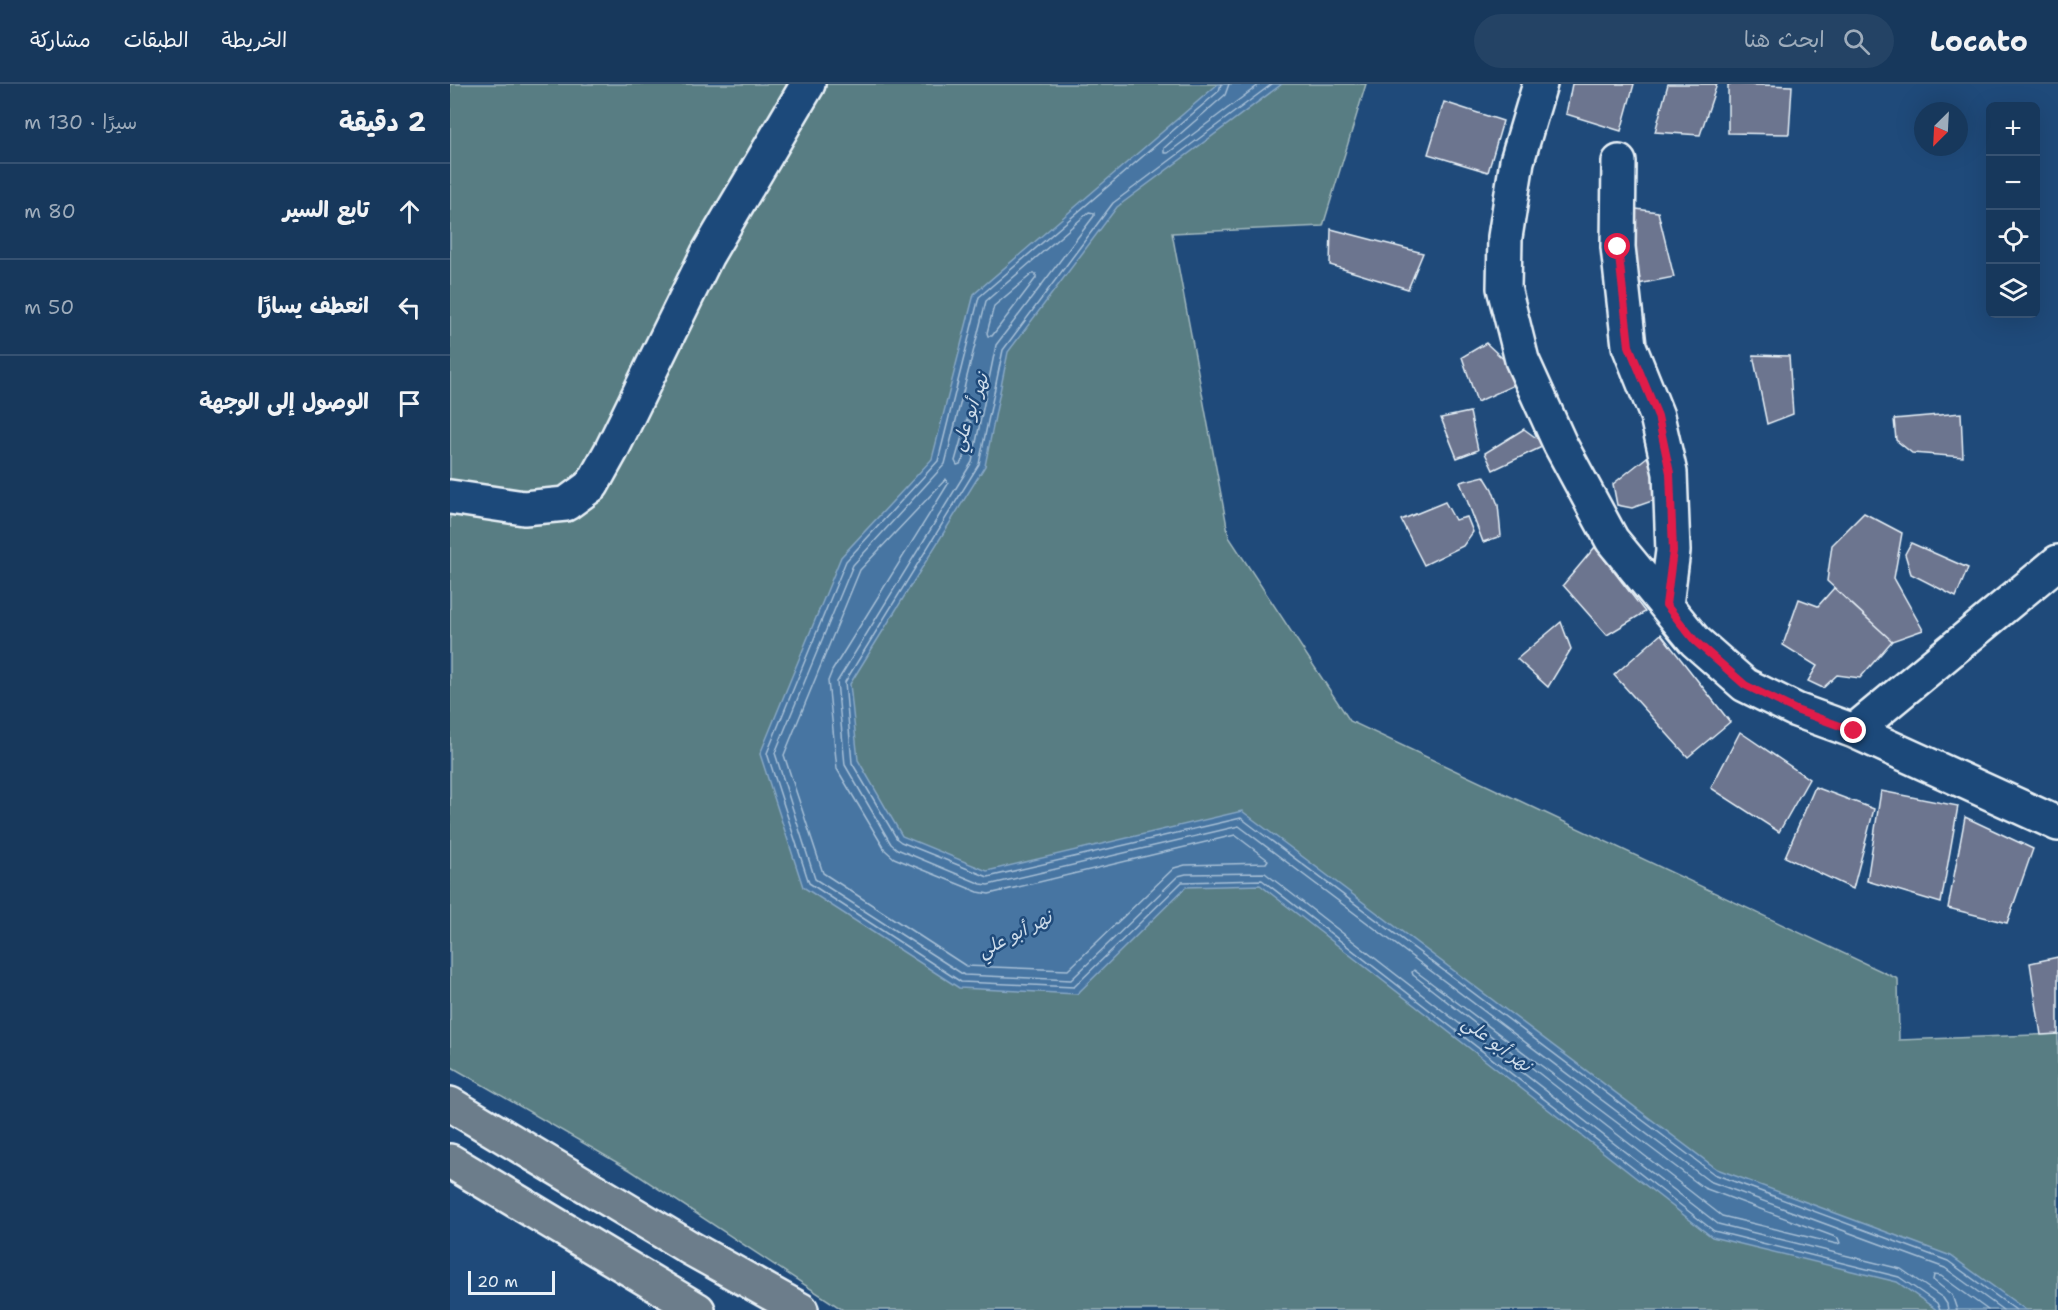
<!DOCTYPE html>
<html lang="ar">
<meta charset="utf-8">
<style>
:root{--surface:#17385c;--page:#244365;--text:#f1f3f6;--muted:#9eacbb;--line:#365272}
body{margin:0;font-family:"Shantell Sans","Playpen Sans Arabic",sans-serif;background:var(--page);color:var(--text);direction:rtl}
.controls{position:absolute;right:18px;top:18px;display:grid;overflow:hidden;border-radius:9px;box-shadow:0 6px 24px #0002}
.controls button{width:54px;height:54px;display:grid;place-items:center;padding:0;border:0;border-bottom:2px solid var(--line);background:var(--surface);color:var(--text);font:30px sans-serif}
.compass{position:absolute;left:1464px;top:18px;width:54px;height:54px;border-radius:50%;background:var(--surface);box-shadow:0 6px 24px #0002;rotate:204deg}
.scale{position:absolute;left:18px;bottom:15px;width:87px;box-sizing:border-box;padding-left:6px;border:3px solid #e8f1f8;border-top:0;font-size:16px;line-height:21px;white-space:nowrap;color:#e8f1f8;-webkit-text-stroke:4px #1f4a7a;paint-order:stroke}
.stop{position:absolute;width:18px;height:18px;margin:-14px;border:4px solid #e11d48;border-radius:50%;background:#fff}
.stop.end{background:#e11d48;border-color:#fff;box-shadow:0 2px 6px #0008}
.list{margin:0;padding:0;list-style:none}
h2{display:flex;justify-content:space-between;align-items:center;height:78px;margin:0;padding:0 24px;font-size:26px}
h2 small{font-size:20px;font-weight:400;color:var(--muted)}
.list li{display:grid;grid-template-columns:39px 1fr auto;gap:18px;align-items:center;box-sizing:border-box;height:96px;padding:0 24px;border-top:2px solid var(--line)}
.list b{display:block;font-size:22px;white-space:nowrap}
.list em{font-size:20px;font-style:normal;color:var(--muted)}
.icon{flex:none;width:33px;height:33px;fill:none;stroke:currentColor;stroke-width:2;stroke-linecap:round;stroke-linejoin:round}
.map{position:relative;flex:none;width:1608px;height:1226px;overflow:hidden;direction:ltr}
header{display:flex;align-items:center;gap:36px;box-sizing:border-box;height:84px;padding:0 30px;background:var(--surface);border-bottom:2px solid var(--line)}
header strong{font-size:28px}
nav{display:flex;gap:33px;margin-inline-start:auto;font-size:21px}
.search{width:420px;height:54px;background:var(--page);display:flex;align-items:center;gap:15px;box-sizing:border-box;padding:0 21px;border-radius:33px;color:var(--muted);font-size:22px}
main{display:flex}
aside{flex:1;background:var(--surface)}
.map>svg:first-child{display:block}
.green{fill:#587d83;stroke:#a0b7be;stroke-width:1.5}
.water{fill:#4675a2;stroke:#87a7c4;stroke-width:1.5}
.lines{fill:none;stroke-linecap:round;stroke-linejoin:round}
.shore{stroke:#a7bfd6;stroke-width:1.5}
.building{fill:#6c748f;stroke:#e8f1f8;stroke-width:1.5}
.minor-casing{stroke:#e8f1f8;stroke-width:38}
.major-casing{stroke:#e8f1f8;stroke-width:38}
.minor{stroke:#1f4a7a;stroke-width:33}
.major{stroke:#6c7d8b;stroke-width:33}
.route{stroke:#e11d48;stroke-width:8}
.labels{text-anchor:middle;stroke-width:5;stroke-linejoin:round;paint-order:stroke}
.water-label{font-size:18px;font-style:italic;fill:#d0deeb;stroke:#1f4a7a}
</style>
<header>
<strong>Locato</strong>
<div class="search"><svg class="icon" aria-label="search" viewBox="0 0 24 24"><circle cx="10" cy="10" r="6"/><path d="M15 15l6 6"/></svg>ابحث هنا</div>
<nav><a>الخريطة</a><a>الطبقات</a><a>مشاركة</a></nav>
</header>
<main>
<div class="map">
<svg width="1608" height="1226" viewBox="0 0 1608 1226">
<rect width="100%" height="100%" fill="#1f4a7a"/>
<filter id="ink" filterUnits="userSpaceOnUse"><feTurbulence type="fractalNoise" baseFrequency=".0167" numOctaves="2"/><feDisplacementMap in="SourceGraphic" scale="12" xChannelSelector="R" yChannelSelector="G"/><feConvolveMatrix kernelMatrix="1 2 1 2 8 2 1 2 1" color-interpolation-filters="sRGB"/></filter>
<g filter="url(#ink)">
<path class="green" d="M0,0H916L873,142L722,149L779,453L900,637L1448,895L1449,956L1608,950V1226H393L180,1086L0,982Z"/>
<path class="water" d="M768,0H832L667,123L558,268L535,382L400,600L408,676L452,752L537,787L792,727L1267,1085L1501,1172L1576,1226H1487L1447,1198L1262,1153L810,801L736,803L627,910L509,904L353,803L310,670L391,473L482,375L524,210Z"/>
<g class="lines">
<path class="shore" d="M771,0L769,7L529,213L488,377L396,477L317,669L359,799L511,898L624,903L732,798L812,796L1264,1147L1449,1193L1487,1219L1490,1226
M779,0L775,11L714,64V69H718L810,0
M822,0L663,119L553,266L529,380L395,598L402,679L447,755L451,758L538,793L791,734L1264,1090L1498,1177L1566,1226
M582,190H586V194L542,252H538L537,249L544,222Z
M517,335L521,338L514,374L510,380L507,381L505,377Z
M496,395L498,400L382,587L378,597L387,685L435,766L444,774L528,808L539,810L785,751L818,776L816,779L735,781L724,784L618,886L516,882L373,789L334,671L410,486Z
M964,886L1254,1104L1388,1154L1390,1159L1387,1160L1272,1132L963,891L962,888Z
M1498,1226L1497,1220L1493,1214L1451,1185L1268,1140L815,789L736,790L728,792L621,896L514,891L365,795L325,669L403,481L495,380L536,217L639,128L644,129V132L546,261L522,378L387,598L395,681L441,760L447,765L531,800L538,801L789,742L1259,1097L1495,1184L1553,1226
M1507,1226L1502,1211L1483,1196L1484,1191L1491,1192L1538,1226"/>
</g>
<path class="building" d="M1122,0H1184L1171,47L1116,30Z
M1218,0H1267L1250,51L1205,48Z
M1278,0L1342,2L1339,50L1278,49Z
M994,18L1053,37L1038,88L978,70Z
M1179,124L1208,128L1224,193L1188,200Z
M881,145L973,169L958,205L880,181Z
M1036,259L1064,285L1062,302L1027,318L1012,273Z
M1303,271L1339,272L1343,330L1317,340Z
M1020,328L1028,366L1007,374L991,334Z
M1511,329L1513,373L1462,369L1446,356L1444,335Z
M1074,345L1096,361L1043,386L1035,369Z
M1197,373L1212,397L1205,416L1182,424L1167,421L1163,400Z
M1034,392L1042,405L1048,421L1051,452L1033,458L1010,398Z
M995,418L1005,436L1017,433L1023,448L1013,462L974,481L951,436Z
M1414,429L1452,449L1444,494L1473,546L1442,557L1377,497L1382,461Z
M1461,459L1518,484L1506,513L1461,490L1455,470Z
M1145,463L1195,528L1157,551L1113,501Z
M1384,504L1442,557L1410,594L1387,591L1373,604L1358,597L1367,582L1333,561L1349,515L1368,522Z
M1111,538L1121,565L1098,603L1067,575Z
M1211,550L1280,638L1238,673L1164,591Z
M1290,648L1359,695L1329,748L1261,704Z
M1365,703L1424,725L1403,805L1335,773Z
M1431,707L1508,722L1491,819L1417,797Z
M1515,733L1583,765L1557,839L1498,824Z
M1608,873V950L1591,951L1580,879Z"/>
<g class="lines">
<defs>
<path id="minor" d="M1090,0L1067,77L1055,153L1054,204L1072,276L1110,360L1162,456L1245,557L1295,601L1346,626L1404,647L1608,740
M1169,78L1168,163L1179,262L1207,332L1220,389L1223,467L1216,521
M0,413L74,424L116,420L142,401L161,367L257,171L358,0
M1404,647L1608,478"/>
<path id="major" d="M0,1020L240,1164L351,1226
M0,1077L248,1226"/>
</defs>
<use href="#minor" class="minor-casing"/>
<use href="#major" class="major-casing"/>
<use href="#minor" class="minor"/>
<use href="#major" class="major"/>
</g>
</g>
<g class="lines" filter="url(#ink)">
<path class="route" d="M1168,163L1179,262L1208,332L1220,389L1223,467L1216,521L1245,557L1295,601L1346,626L1404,647"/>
</g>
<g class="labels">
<g class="water-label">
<text transform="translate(520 328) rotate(-71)" y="6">نهر أبو علي</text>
<text transform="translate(565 850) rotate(-27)" y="6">نهر أبو علي</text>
<text transform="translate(1047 960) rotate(36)" y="6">نهر أبو علي</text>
</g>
</g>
</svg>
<div class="controls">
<button>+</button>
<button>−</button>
<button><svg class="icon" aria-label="locate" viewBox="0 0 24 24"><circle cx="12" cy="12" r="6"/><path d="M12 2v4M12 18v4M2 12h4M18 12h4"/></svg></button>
<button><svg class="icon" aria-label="layers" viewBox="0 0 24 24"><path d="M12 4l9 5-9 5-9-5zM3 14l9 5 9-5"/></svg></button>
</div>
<svg class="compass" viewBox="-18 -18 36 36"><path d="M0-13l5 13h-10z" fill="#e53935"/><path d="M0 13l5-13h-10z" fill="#9eacbb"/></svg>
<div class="scale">20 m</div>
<div class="stop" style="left:1168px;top:163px"></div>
<div class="stop end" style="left:1404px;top:647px"></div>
</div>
<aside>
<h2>2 دقيقة<small>سيرًا · 130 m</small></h2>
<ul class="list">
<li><svg class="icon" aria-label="ahead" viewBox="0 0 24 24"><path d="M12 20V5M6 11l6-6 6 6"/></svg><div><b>تابع السير</b></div><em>80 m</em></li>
<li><svg class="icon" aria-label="left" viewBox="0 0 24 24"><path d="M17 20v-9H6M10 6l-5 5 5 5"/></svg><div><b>انعطف يسارًا</b></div><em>50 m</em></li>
<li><svg class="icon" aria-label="arrive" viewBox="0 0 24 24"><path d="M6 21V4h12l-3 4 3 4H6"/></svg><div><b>الوصول إلى الوجهة</b></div></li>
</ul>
</aside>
</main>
